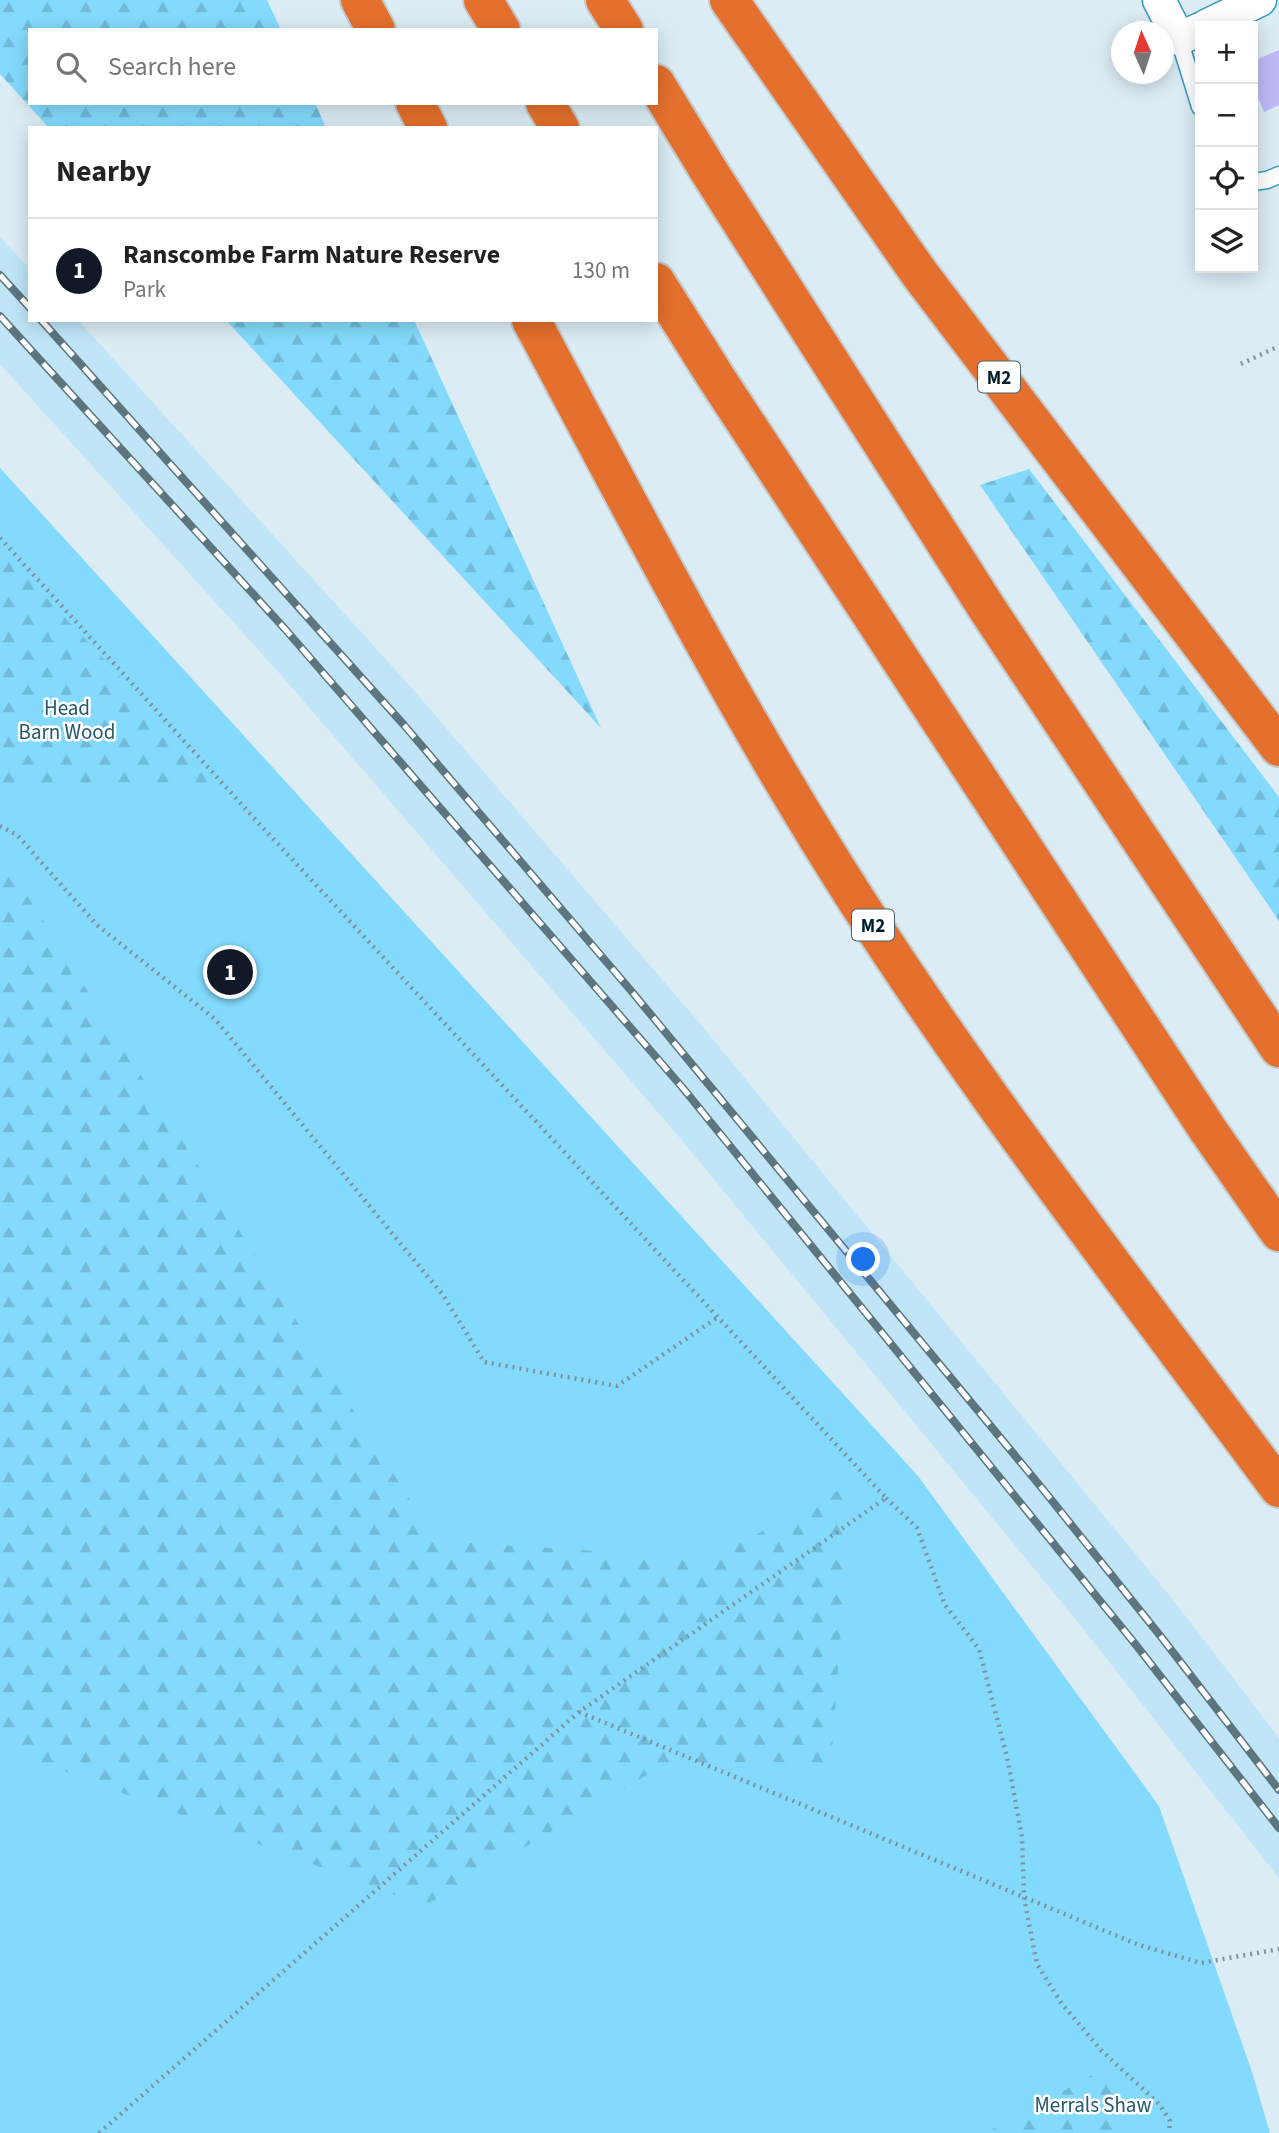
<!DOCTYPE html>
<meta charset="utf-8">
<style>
:root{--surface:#fff;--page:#f2f2f2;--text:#222;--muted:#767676;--line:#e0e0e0;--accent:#111827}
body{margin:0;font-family:"Source Sans 3",sans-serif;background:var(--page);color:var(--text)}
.controls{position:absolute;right:21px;top:21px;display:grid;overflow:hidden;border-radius:0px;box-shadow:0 4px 18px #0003}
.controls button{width:63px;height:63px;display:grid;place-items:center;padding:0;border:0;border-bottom:2px solid var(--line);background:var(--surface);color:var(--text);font:35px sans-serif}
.compass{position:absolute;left:1111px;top:21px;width:63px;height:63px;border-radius:50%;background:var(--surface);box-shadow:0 4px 18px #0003;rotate:357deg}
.you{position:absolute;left:864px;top:1260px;width:24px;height:24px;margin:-18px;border:5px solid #fff;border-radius:50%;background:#1a73e8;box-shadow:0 0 0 10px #1a73e833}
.badge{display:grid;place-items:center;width:46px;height:46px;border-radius:50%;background:var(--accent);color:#fff;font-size:23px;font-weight:700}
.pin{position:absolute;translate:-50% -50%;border:4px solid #fff;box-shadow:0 2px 7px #0006}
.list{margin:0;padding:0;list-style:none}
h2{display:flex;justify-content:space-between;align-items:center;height:91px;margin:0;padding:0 28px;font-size:30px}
h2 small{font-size:23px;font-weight:400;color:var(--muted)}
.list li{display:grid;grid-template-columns:46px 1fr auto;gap:21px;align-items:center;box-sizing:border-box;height:105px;padding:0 28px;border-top:2px solid var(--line)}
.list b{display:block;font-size:26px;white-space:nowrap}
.list p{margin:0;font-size:23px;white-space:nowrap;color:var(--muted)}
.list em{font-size:23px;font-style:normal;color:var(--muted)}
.icon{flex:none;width:38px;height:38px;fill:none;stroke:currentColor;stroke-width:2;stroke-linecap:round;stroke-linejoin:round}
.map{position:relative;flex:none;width:1279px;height:2133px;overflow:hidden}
.search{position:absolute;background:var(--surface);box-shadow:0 4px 18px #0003;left:28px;top:28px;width:630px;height:77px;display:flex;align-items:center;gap:18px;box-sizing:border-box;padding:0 24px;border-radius:0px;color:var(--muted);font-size:26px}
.panel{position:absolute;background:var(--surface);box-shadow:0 4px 18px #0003;left:28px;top:126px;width:630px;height:196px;border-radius:0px}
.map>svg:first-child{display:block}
.built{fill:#bfe5f7}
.green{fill:#84dafd}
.forest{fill:url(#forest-firs)}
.building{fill:#bdbaf7}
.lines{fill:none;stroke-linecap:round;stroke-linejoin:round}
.lane-casing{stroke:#339abf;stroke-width:19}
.street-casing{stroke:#339abf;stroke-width:35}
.highway-casing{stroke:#c2c9cc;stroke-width:42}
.path{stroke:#7d949e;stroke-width:4.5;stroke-dasharray:2 5;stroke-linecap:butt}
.lane{stroke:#fff;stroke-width:16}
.street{stroke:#fff;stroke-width:32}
.highway{stroke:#e5702d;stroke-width:38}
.rail-casing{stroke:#5c757f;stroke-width:8}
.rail{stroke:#fff;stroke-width:5;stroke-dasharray:16;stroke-linecap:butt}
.labels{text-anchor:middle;stroke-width:5;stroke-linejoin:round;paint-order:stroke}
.shield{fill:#fff;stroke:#4c626b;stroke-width:2}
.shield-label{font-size:19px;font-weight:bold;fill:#001f2b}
.park-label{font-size:21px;fill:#25596d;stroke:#fff}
</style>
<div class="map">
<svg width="1279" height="2133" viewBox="0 0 1279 2133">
<defs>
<pattern id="forest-firs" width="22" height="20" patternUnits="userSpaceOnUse" patternTransform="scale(1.75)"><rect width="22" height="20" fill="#84dafd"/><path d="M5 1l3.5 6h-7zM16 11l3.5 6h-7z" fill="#70bbd9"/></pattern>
</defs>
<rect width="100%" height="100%" fill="#dbecf4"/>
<path class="built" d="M0,237L30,269V320H78L410,686L697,1020L1174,1601L1279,1738V1878L1073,1616L680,1138L282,676L0,364Z"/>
<path class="green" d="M0,468L918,1476L1159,1806L1252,2072L1270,2133H0Z"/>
<path class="forest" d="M0,0H267L281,30H30V103H315L326,128H49L0,74Z
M226,320H414L601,728Z
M1029,469L1279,797V921L980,485Z
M0,549L221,783L0,789Z
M0,853L436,1541L712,1558L852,1483L831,1763L669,1762L424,1906L0,1747Z
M1109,2066L1134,2133H986Z"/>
<path class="building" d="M1279,50V105L1264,112L1253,85V61Z"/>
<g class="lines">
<defs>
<path id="lane" d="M1179,39L1200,107
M1253,182L1267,180L1279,175"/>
<path id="street" d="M1159,0L1179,39L1200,29
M1206,26L1260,0"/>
<path id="highway" d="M360,0L376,30
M483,0L501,30
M605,0L624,30
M729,0L919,273L1279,747
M656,84L710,173L988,610L1279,1048
M415,103L428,128
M545,103L560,128
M656,282L717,379L1208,1130L1279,1232
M531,320C635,515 736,712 855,898C986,1102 1135,1293 1279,1488"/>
</defs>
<use href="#lane" class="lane-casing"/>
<use href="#street" class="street-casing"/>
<use href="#highway" class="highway-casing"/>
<path class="path" d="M1241,364L1279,346
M0,538L263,828L886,1498L579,1712L99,2133
M0,826L17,835L97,925L215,1019L443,1295L484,1362L617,1386L718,1317
M886,1498L917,1528L945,1605L979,1649L1008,1761L1022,1837L1024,1898L1037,1964L1062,2004L1101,2050L1159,2104L1170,2121L1169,2133
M579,1712L1139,1945L1201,1963L1279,1949"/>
<use href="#lane" class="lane"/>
<use href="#street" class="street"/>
<use href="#highway" class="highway"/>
<defs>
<path id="rail" d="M0,275L30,308
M0,316L285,629L682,1087L1136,1645L1279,1828
M41,320L404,725L633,993L1041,1487L1162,1638L1279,1790"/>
</defs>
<use href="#rail" class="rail-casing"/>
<use href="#rail" class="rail"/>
</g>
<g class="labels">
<g class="shield">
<rect x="978" y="361.5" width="42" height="31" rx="5"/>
<rect x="852" y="909.5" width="42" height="31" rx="5"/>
</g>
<g class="shield-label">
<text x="999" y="384">M2</text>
<text x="873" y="932">M2</text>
</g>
<g class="park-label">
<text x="67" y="715">Head<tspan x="67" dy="24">Barn Wood</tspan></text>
<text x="1093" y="2112">Merrals Shaw</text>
</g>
</g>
</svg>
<div class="controls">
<button>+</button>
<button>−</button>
<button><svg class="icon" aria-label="locate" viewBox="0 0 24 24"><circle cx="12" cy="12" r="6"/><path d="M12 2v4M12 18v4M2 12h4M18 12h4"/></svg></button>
<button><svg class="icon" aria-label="layers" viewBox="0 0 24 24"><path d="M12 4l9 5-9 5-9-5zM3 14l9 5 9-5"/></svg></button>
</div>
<svg class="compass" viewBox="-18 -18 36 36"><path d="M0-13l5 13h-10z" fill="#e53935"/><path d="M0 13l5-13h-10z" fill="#767676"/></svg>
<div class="you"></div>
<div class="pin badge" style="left:230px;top:972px">1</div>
<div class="search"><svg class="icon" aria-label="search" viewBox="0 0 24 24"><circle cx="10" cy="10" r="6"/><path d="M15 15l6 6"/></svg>Search here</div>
<section class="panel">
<h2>Nearby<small></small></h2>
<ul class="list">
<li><span class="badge">1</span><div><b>Ranscombe Farm Nature Reserve</b><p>Park</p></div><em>130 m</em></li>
</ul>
</section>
</div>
